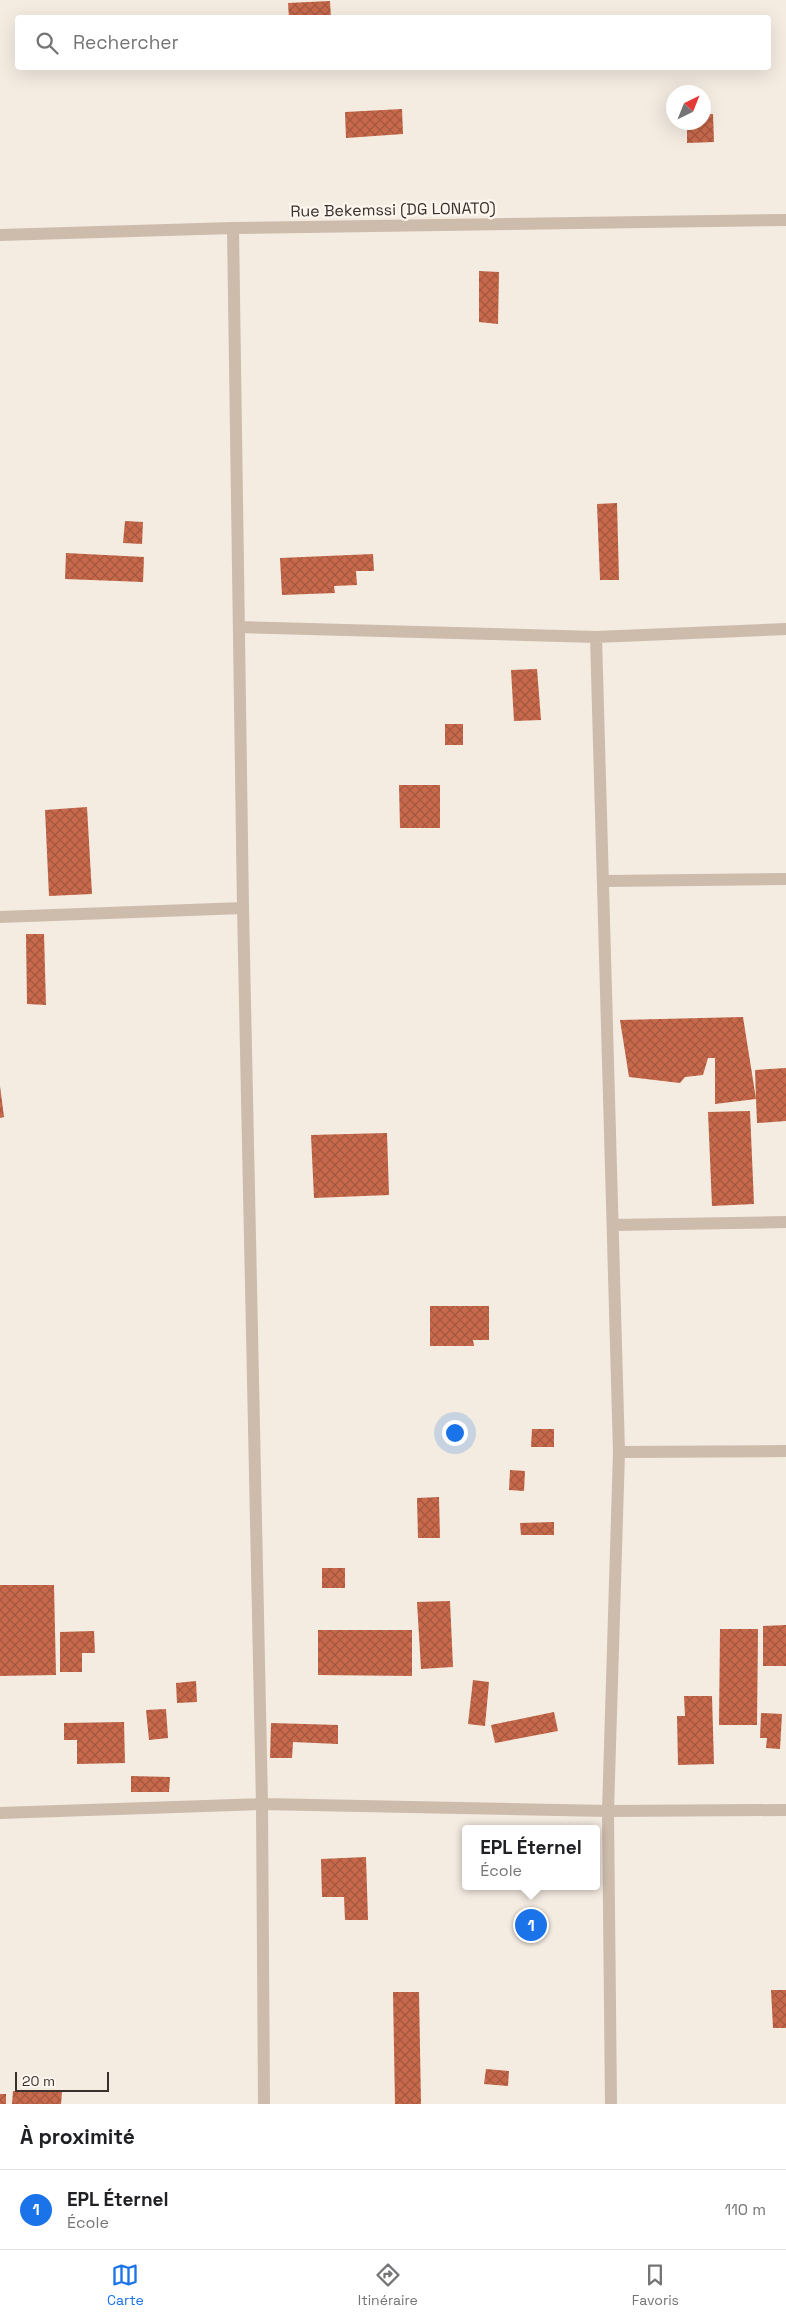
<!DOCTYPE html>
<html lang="fr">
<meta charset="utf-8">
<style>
:root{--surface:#fff;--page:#f2f2f2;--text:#202124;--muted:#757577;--line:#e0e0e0;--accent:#1a73e8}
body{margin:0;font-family:"Space Grotesk",sans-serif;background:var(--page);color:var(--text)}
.compass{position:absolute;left:666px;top:85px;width:45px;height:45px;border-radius:50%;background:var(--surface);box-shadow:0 5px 20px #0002;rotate:43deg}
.scale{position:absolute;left:15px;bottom:12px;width:94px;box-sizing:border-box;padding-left:5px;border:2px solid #3b302b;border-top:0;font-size:14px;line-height:18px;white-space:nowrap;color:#3b302b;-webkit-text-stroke:4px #fbf5ee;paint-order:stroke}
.you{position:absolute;left:454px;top:1432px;width:18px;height:18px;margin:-12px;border:4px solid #fff;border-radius:50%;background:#1a73e8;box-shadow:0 0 0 8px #1a73e833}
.badge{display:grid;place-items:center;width:32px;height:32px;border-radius:50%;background:var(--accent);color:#fff;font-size:16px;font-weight:700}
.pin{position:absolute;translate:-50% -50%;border:2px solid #fff;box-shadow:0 1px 5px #0006}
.popup{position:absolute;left:462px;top:1825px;width:138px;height:65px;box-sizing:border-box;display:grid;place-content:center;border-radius:5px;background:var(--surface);filter:drop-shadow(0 1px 4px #0005);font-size:16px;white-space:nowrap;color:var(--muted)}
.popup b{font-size:19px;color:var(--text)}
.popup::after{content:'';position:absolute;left:50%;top:100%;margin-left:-10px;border:10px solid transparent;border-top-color:var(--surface)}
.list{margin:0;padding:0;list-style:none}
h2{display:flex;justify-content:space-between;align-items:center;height:65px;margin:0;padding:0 20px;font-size:21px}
h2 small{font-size:16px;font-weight:400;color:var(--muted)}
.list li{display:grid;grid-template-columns:32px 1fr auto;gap:15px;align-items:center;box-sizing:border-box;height:80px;padding:0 20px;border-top:1px solid var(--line)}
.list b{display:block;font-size:19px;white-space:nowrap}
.list p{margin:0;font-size:16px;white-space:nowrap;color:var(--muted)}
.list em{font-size:16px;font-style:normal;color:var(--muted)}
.icon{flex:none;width:28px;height:28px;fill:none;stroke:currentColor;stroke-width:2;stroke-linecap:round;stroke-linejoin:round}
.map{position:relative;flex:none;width:786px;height:2104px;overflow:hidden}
.search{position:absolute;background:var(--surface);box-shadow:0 5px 20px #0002;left:15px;right:15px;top:15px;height:55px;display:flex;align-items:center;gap:12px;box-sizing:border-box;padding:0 18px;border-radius:5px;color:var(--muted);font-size:19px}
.sheet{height:145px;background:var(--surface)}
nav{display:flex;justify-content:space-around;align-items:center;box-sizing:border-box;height:70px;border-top:1px solid var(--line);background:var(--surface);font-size:14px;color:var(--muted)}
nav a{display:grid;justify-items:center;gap:2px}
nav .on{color:var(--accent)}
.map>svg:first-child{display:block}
.building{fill:url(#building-cross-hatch)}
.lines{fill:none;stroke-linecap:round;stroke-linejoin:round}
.minor{stroke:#cdbbac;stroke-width:12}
.labels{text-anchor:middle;stroke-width:5;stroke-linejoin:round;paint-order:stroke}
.street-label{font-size:16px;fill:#3b302b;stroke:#fbf5ee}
</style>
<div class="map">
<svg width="786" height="2104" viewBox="0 0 786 2104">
<defs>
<pattern id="building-cross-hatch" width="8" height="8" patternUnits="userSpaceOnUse" patternTransform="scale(1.25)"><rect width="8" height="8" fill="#c8694b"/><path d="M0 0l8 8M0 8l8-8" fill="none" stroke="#a4573f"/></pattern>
</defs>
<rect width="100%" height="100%" fill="#f4ebe1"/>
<path class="building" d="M330,1L331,18H289L288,3Z
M402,109L403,134L346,138L345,112Z
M704,114H713L714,142L687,143V122H704Z
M479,271L499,272L498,324L479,322Z
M617,503L619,580H600L597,504Z
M125,521L143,522L142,544L123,543Z
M66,553L144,557L143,582L65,579Z
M373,554L374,571H356L357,585L334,586L335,593L282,595L280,558Z
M537,669L541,720L514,721L511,670Z
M445,724H463V745H445Z
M399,785H440V828H400Z
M87,807L92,894L49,896L45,810Z
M26,934H44L46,1005L27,1004Z
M743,1017L756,1099L755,1070L786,1068V1121L757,1123L756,1099L715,1104V1058H708L703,1075L685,1077L680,1083L629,1077L620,1020Z
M0,1086L4,1117L0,1118Z
M750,1111L754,1204L712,1206L708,1112Z
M387,1133L389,1195L314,1198L311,1135Z
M430,1306H489V1340H473L474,1346H430Z
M532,1429H554V1447H531Z
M510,1470L525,1471L524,1491L509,1490Z
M439,1497L440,1538H418L417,1498Z
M554,1522V1535H521L520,1523Z
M322,1568H345V1588H322Z
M0,1585H54L56,1675L0,1676Z
M450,1601L453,1667L421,1669L417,1602Z
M786,1625V1666H763V1626Z
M720,1629H758L757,1725H719Z
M318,1630H412V1676L318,1675Z
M94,1631L95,1653H82V1672H60V1632Z
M473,1680L489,1682L485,1726L468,1724Z
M196,1681L197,1702L177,1703L176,1683Z
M684,1696H712L714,1764L678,1765L677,1716H685Z
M166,1709L168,1738L149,1740L146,1710Z
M554,1712L558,1731L495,1743L491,1725Z
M761,1713L782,1714L780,1749L766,1748L767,1738H760Z
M124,1722L125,1763L77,1764V1740H64V1723Z
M271,1723L338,1725V1744L293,1742L292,1758H270Z
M131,1776L170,1777L169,1792H131Z
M366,1857L368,1920H345L344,1897H322L321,1859Z
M771,1990H786V2028H773Z
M393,1992H419L421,2104H395Z
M486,2069L509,2071L508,2086L484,2084Z
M13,2091L62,2092L61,2104H12Z
M0,2094H6V2104H0Z"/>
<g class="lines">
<path class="minor" d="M233,228L243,908L262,1804L264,2104
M0,235L233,228L786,220
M239,627L596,637L786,629
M596,637L619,1452L608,1811L611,2104
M605,881L786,879
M0,917L243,908
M613,1225L786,1222
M619,1452L786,1451
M0,1813L262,1804L608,1811L786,1810"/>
</g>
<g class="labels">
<g class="street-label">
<text transform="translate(393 209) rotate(-1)" y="6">Rue Bekemssi (DG LONATO)</text>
</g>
</g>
</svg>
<svg class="compass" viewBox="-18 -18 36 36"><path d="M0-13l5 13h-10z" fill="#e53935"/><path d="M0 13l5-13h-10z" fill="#757577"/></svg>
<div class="scale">20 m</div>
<div class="you"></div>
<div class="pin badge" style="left:531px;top:1925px">1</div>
<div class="popup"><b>EPL Éternel</b>École</div>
<div class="search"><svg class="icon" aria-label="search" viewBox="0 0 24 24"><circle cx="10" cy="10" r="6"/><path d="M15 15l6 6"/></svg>Rechercher</div>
</div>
<section class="sheet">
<h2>À proximité<small></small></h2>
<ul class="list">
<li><span class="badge">1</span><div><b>EPL Éternel</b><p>École</p></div><em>110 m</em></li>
</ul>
</section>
<nav>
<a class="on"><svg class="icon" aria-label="map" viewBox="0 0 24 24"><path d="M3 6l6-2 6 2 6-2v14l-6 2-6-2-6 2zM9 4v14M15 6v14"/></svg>Carte</a>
<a><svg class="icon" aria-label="directions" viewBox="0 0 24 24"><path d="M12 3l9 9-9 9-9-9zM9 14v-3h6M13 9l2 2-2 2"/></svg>Itinéraire</a>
<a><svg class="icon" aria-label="saved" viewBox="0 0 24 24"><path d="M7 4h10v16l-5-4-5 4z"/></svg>Favoris</a>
</nav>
